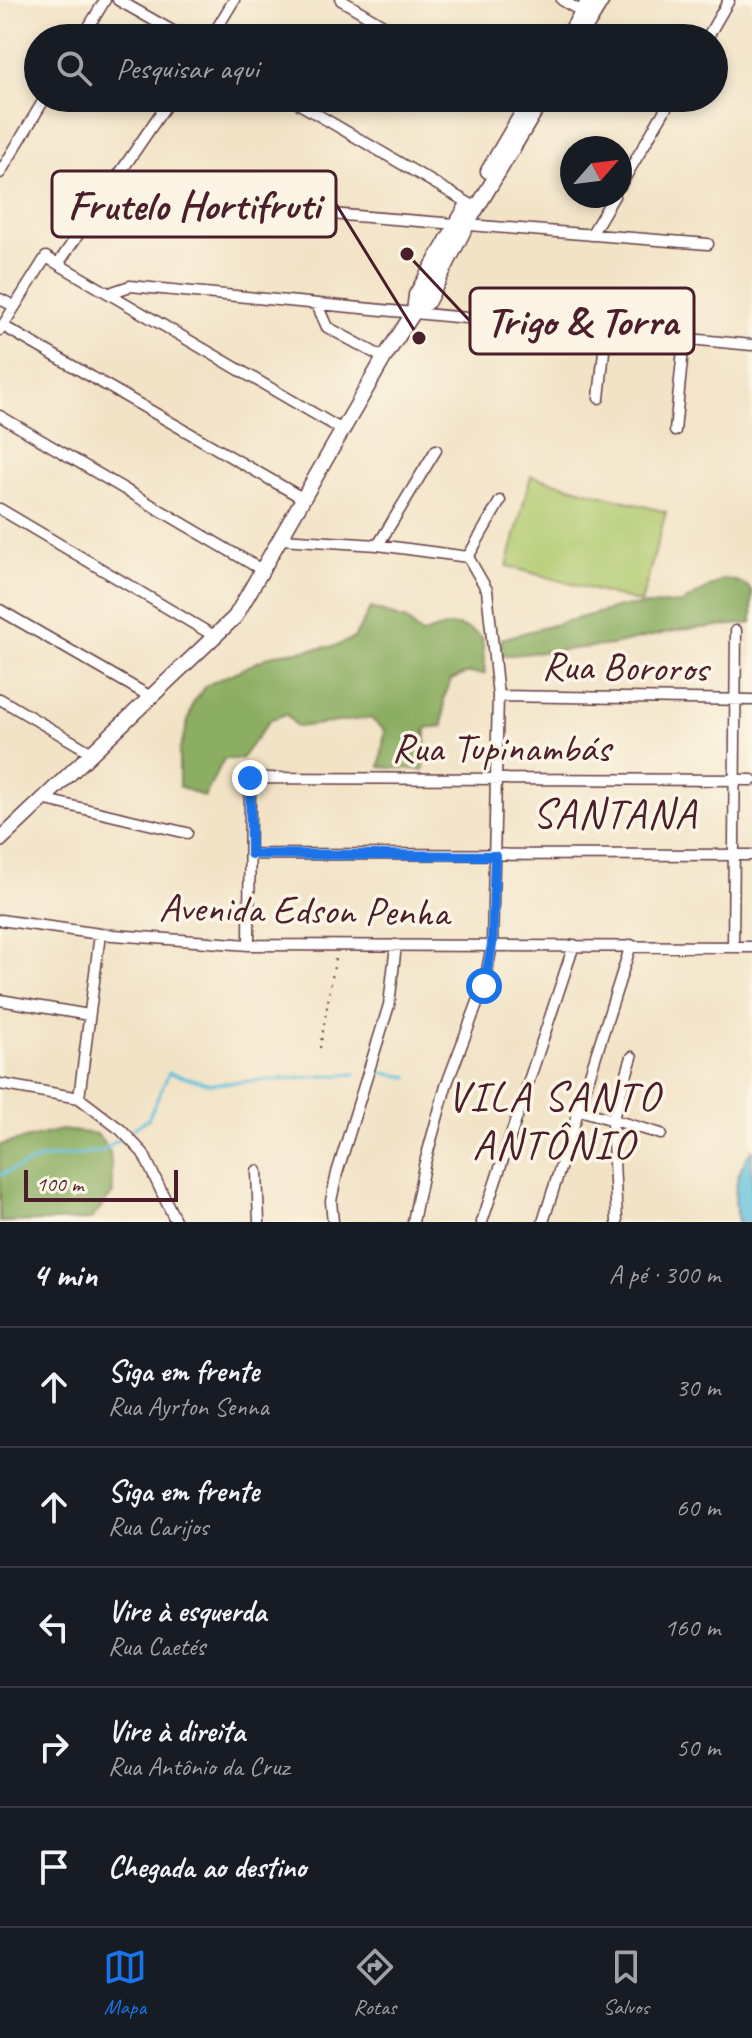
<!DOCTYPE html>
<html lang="pt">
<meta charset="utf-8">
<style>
:root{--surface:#171b24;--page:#20242c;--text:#f1f3f6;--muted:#9ea1a6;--line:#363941;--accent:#1a73e8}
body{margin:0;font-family:Caveat,sans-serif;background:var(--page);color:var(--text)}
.compass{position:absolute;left:560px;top:136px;width:72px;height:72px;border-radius:50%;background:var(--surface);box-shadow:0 4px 12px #0003;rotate:62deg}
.scale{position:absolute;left:24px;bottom:20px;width:154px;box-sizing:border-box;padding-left:8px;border:4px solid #4a1f2b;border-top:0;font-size:22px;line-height:28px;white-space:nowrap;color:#4a1f2b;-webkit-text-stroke:6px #fcf5e5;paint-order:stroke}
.stop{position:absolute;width:24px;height:24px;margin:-18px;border:6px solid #1a73e8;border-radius:50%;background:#fff}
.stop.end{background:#1a73e8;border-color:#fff;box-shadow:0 2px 8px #0008}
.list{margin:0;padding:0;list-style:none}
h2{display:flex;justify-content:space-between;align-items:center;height:104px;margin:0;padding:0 32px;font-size:34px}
h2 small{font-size:26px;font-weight:400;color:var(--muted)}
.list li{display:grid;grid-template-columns:52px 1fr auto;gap:24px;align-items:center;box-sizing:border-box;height:120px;padding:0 32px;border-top:2px solid var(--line)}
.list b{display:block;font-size:30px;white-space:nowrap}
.list p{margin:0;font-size:26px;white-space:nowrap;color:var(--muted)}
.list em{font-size:26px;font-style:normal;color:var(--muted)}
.icon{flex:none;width:44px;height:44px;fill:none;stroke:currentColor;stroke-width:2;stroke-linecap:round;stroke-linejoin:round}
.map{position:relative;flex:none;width:752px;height:1222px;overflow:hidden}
.search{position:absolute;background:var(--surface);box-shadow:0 4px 12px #0003;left:24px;right:24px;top:24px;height:88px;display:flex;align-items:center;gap:20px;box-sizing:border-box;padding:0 28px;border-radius:44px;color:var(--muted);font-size:30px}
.sheet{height:704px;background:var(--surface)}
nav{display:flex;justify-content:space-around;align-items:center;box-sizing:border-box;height:112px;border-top:2px solid var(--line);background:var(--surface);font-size:22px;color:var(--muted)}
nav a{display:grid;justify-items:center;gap:4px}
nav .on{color:var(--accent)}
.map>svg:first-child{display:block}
.green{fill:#b0ca70;stroke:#7d744e;stroke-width:2}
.forest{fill:#8cae62;stroke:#6b6646;stroke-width:2}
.water{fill:#5fc0dd;stroke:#547084;stroke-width:2}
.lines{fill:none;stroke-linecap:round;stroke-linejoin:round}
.stream{stroke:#5fc0dd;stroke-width:3}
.street-casing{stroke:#633c42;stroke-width:13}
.secondary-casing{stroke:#633c42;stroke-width:17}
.path{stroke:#633c42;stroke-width:2;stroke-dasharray:2 6;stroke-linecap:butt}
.street{stroke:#fff;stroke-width:10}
.secondary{stroke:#fff;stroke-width:14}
.route{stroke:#1a73e8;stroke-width:10}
.labels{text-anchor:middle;stroke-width:7;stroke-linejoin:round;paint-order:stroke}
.street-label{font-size:40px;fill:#4a1f2b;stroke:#fcf5e5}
.neighbourhood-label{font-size:42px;letter-spacing:2px;fill:#4a1f2b;stroke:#fcf5e5}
.leader{fill:none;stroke:#4a1f2b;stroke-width:3}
.callout-dot{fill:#4a1f2b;stroke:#fcf5e5;stroke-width:3}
.callout{fill:#fcf5e5;stroke:#4a1f2b;stroke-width:3}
.callout-label{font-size:42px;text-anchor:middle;font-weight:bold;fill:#4a1f2b}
</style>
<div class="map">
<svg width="752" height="1222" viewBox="0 0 752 1222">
<rect width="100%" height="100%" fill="#fcf5e5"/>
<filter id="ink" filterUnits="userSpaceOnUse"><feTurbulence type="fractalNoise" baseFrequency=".0125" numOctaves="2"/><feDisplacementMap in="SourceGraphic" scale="16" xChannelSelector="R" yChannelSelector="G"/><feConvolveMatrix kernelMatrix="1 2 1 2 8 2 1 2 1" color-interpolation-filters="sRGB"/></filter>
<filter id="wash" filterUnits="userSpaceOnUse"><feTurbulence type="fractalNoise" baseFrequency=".006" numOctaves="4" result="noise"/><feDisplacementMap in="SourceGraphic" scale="32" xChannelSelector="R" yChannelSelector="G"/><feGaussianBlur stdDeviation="1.8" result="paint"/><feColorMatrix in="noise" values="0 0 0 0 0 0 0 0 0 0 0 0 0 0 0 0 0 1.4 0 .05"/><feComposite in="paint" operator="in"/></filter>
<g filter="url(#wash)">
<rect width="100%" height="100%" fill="#f2e3c6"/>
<path class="green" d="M531,476L666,512L641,603L507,566Z"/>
<path class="forest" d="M724,579C733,580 747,583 752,592V623L679,630L612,645L502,656L501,639L620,607L682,603Z
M371,608L407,620L421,635C448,625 456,620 482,637L485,674L467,673L451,680L444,698L443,726L426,728L424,770L380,767L385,730L370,718L297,727L286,714L270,720L241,759H224L204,797L179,786V752L194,701L207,685L275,654L336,646L354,638Z
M61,1130L97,1134L110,1152L113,1193L90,1220L0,1222V1145Z"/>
<path class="water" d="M752,1150V1222H738C732,1195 735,1173 752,1150Z"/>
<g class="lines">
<path class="stream" d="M376,1072L409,1077
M133,1129L148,1119L169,1073L211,1084L355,1074
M0,1175L40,1159L103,1151L119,1139"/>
</g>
</g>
<g filter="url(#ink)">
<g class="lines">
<defs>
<path id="street" d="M118,0L185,38
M341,0L405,38
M562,0L582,12
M82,38L105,0
M211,38L234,0
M707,38L729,0
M289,98L477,208
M507,98L529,111
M0,173L45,98
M620,186L672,98
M105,196L708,244
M591,235L614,196
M58,264L171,98
M110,293L130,286L752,345
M0,299L14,306
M317,305L327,327L384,358
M3,326L304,499
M0,330L46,257L344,431
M599,398L606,332
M0,416L262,570
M675,431L684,339
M0,509L216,637
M281,539L378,545L468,557L487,590L498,696L492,945L484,986L446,1086L424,1166L413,1222
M378,545L436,450
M468,557L500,501
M0,610L151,697
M498,696L752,700
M0,699L92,753
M42,799L187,833
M251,854L752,855
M0,920L100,934L249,945L752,947
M249,945L250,778L752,780
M733,947L736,631
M0,1000L89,1015
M0,1084L79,1098L121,1130L143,1153L176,1222
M79,1098L100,934
M580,1110L661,1134
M257,1171L259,1222
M333,1222L331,1201L337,1173L389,1005L396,945
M482,1222L574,945
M543,1222L631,945
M617,1222L612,1121L632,1057"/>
<path id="secondary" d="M567,38L589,0
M579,38L602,0
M488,171L531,98
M414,312L416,295L465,209
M0,840L235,617L384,358L414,312L428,301L466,226L543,98"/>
</defs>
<use href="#street" class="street-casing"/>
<use href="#secondary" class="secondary-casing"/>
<path class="path" d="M320,1048L336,954"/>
<use href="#street" class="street"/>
<use href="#secondary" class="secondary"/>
</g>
</g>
<g class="lines" filter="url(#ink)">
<path class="route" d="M250,778L251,854L495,856L492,945L484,986"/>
</g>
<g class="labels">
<g class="street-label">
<text transform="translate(625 666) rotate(1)" y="14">Rua Bororos</text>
<text x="501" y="761">Rua Tupinambás</text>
<text transform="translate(304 909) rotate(1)" y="14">Avenida Edson Penha</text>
</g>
<g class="neighbourhood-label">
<text x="615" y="827">SANTANA</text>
<text x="554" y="1110">VILA SANTO<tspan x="554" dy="48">ANTÔNIO</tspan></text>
</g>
</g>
<path class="leader" d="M419 338L336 204M407 254L470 321"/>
<g class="callout-dot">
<circle cx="419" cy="338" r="8"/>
<circle cx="407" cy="254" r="8"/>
</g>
<g class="callout">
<rect x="52" y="171" width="284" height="66" rx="8"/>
<rect x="470" y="288" width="224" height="66" rx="8"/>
</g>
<g class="callout-label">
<text x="194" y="219">Frutelo Hortifruti</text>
<text x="582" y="335">Trigo &amp; Torra</text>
</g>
</svg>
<svg class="compass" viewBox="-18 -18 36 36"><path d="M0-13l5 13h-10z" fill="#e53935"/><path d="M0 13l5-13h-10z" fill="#9ea1a6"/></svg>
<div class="scale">100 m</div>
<div class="stop" style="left:484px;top:986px"></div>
<div class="stop end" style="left:250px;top:778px"></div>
<div class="search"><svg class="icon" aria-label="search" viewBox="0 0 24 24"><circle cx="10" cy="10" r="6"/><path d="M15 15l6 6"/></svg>Pesquisar aqui</div>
</div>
<section class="sheet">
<h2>4 min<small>A pé · 300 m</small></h2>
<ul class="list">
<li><svg class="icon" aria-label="ahead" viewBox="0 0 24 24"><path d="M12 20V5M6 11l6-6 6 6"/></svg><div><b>Siga em frente</b><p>Rua Ayrton Senna</p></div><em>30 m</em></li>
<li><svg class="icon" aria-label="ahead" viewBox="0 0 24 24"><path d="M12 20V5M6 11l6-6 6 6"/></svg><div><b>Siga em frente</b><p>Rua Carijos</p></div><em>60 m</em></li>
<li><svg class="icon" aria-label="left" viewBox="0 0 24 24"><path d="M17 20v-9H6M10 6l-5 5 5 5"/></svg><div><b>Vire à esquerda</b><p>Rua Caetés</p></div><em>160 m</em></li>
<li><svg class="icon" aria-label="right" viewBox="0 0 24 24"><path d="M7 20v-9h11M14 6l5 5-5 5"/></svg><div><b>Vire à direita</b><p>Rua Antônio da Cruz</p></div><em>50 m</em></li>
<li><svg class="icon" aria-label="arrive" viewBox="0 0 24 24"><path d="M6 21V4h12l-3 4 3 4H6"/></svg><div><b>Chegada ao destino</b></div></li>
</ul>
</section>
<nav>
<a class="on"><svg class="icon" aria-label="map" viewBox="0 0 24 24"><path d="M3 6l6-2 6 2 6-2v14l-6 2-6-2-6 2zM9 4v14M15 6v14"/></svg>Mapa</a>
<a><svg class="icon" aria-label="directions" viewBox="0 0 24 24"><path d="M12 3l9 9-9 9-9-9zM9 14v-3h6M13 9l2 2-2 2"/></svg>Rotas</a>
<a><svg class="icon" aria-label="saved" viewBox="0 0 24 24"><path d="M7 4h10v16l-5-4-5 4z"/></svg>Salvos</a>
</nav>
